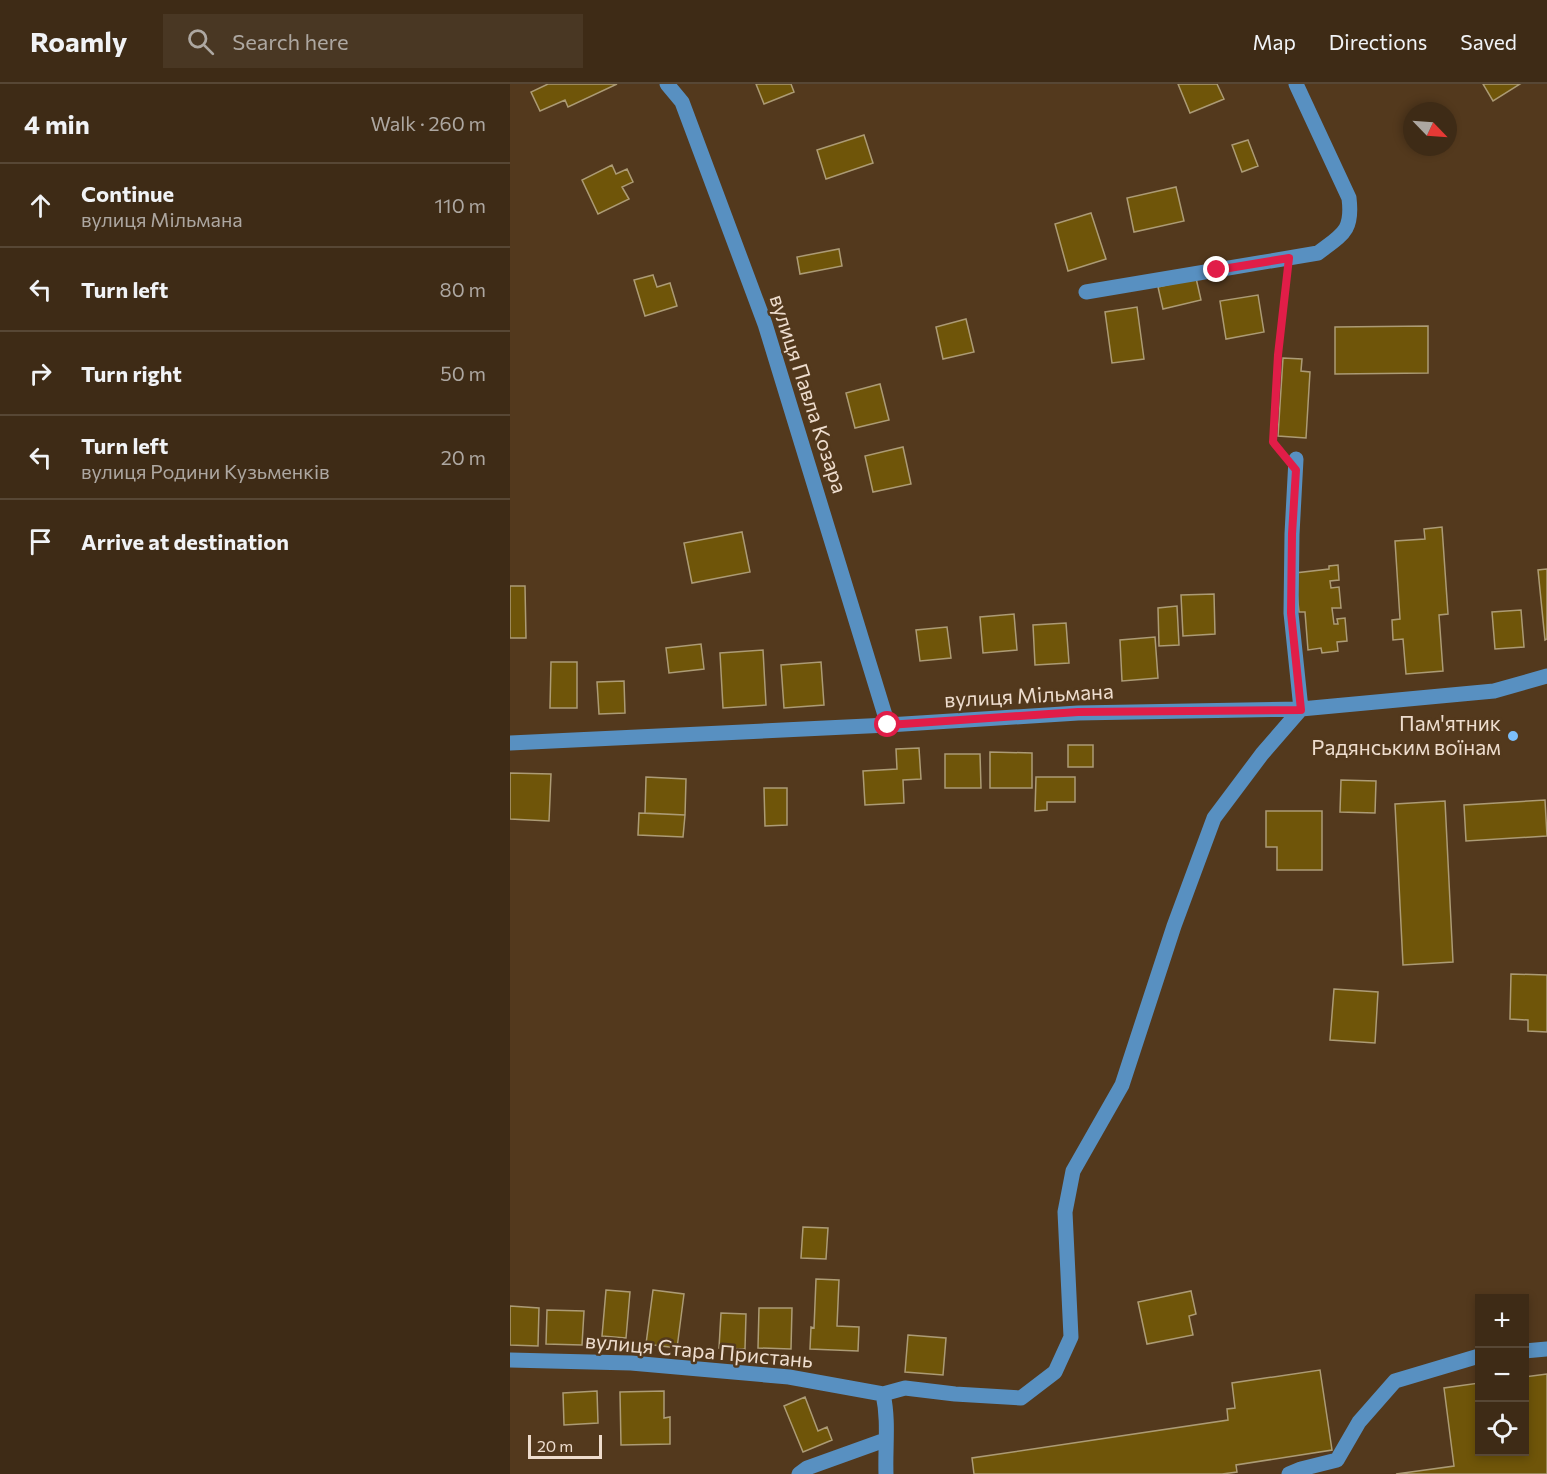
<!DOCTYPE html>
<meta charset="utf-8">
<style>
:root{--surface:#3e2b16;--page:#493723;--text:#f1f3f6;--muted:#ada7a1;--line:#574735}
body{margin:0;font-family:Commissioner,sans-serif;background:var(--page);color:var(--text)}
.controls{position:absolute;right:18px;bottom:18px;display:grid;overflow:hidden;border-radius:0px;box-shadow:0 3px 9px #0003}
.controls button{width:54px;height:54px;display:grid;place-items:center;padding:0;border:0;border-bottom:2px solid var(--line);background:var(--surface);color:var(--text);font:30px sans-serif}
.compass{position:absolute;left:893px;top:18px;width:54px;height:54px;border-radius:50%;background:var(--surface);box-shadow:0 3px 9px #0003;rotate:115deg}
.scale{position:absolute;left:18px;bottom:15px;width:74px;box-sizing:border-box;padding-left:6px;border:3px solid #eeddce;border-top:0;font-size:16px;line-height:21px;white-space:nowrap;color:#eeddce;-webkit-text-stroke:4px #53391d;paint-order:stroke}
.stop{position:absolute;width:18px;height:18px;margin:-14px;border:4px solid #e11d48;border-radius:50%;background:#fff}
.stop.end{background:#e11d48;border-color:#fff;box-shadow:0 2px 6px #0008}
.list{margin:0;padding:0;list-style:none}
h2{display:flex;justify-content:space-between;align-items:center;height:78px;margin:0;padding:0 24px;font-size:26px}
h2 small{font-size:20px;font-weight:400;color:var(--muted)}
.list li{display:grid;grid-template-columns:39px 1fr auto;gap:18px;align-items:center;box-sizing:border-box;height:84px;padding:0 24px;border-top:2px solid var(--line)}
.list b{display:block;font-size:22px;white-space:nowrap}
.list p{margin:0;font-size:20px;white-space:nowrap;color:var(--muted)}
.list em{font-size:20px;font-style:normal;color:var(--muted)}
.icon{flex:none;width:33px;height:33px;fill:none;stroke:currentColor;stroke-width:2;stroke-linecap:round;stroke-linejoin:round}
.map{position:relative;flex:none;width:1037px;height:1390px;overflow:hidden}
header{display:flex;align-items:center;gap:36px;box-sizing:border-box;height:84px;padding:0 30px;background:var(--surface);border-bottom:2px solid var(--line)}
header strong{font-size:28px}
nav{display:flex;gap:33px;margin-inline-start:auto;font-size:21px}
.search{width:420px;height:54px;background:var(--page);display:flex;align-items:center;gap:15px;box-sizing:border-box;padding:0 21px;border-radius:0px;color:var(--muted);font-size:22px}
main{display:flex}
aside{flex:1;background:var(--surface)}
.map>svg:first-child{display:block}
.building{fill:#6f5509;stroke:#ac9b75;stroke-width:1.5}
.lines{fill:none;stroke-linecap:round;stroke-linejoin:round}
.path{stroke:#968069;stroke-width:4;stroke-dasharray:6 3;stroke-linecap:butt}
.minor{stroke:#5890c1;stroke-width:15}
.route{stroke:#e11d48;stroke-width:8}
.poi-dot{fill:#7cbef9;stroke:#53391d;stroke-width:2}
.labels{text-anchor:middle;stroke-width:5;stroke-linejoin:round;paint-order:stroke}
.street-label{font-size:21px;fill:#eeddce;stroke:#53391d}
.poi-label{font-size:21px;fill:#eeddce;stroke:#53391d;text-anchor:end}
</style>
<header>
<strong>Roamly</strong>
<div class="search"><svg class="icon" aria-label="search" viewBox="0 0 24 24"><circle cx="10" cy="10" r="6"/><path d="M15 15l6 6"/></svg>Search here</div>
<nav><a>Map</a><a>Directions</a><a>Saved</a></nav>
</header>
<main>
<aside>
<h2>4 min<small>Walk · 260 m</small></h2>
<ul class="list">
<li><svg class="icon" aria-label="ahead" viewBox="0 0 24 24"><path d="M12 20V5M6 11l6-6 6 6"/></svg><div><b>Continue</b><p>вулиця Мільмана</p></div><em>110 m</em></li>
<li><svg class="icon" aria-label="left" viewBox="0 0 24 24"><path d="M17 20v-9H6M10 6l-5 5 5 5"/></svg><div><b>Turn left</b></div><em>80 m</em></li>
<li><svg class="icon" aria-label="right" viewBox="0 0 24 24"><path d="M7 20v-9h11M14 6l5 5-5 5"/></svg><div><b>Turn right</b></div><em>50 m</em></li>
<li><svg class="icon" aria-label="left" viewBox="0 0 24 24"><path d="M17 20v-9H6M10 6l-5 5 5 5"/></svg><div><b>Turn left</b><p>вулиця Родини Кузьменків</p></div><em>20 m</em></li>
<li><svg class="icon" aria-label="arrive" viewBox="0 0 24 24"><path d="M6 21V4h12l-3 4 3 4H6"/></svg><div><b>Arrive at destination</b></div></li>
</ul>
</aside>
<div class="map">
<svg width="1037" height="1390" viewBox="0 0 1037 1390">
<rect width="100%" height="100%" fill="#53391d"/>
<path class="building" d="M38,0H107L58,23L55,16L30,27L21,8Z
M246,0H281L284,8L254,20Z
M668,0H707L714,15L680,29Z
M973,0H1010L983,17Z
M354,51L363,79L316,95L307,66Z
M738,56L748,82L732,88L722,61Z
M102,81L106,90L117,85L123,98L112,103L119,115L88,130L72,96Z
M666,103L674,137L624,148L617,114Z
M581,129L596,175L558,187L545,140Z
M329,165L332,182L290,190L287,173Z
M143,191L147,203L160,199L167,222L135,232L124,196Z
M686,194L691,216L653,225L648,203Z
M748,211L754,248L716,255L710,217Z
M627,223L634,275L602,279L595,228Z
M456,235L464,268L433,275L426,243Z
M918,242V289L825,290V243Z
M773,274L792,275L791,287L800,288L796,354L768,352Z
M370,300L379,336L345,344L336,309Z
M393,363L401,400L363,408L355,372Z
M932,443L938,530L929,531L933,587L896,590L893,555L883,556L882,536L890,535L885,457L915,455L914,445Z
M232,448L240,488L182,499L174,459Z
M828,481L829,496L820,497L821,504L829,503L831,524H822L824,540H828L827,535L835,534L837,557L827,558L828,567L812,569L811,564L798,566L795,528H789L785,489L819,485V482Z
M1037,485V555L1035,556L1028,486Z
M0,502H15L16,554H0Z
M704,510L705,550L673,552L671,511Z
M667,522L669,561L649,562L648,524Z
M1011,526L1014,563L985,565L982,528Z
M504,530L507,566L473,569L470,533Z
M556,539L559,579L525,581L523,541Z
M437,543L441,574L410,577L406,546Z
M645,553L648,594L612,597L610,556Z
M191,560L194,585L159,589L156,564Z
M253,566L256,621L213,624L210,569Z
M41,578H67V624H40Z
M311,578L314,621L274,624L271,581Z
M114,597L115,629L89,630L87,598Z
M558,661H583V683H558Z
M409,664L411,695L393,696L394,719L355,721L353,687L387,685L386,665Z
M480,668L522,669V704H480Z
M435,670H470L471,704H435Z
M0,689L41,690L39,737L0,735Z
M136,693L176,695L175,731L135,729Z
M526,693H565V718H537V726L525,727Z
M831,696L866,697L865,729L830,728Z
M254,704H277V741L255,742Z
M1035,716L1037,752L956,757L954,721Z
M935,717L943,878L893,881L885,720Z
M756,727H812V786H767V763H756Z
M129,729L175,731L173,753L128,751Z
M1001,890L1037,891V948L1018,947V936L1000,935Z
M824,905L868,908L865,959L820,956Z
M293,1143L318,1144L316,1175L291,1174Z
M306,1195L329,1196L327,1242L349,1243L348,1267L300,1265L301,1243L304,1244Z
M96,1206L120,1208L116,1254L92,1252Z
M143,1206L174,1210L167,1264L136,1260Z
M681,1207L686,1230L679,1232L683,1251L637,1260L628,1218Z
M0,1222L29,1224L28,1262L0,1261Z
M249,1224H282L281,1265L248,1264Z
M37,1226L74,1227L72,1261L36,1260Z
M211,1229L236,1230L235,1265L209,1264Z
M398,1251L436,1254L433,1291L395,1288Z
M810,1286L822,1366L726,1381L727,1388L712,1390H464L462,1374L718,1336L717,1325L725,1324L722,1299Z
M1037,1290V1390H886L944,1382L934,1304L969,1299V1368H1014V1293Z
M87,1307L88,1339L54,1341L53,1309Z
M154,1307V1334L160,1333V1360L111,1361L110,1308Z
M295,1313L308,1347L317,1343L322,1356L293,1368L274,1322Z"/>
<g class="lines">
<path class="path" d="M770,367L763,359L768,271L777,194"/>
<path class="minor" d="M157,0L172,18L255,240L378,641
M576,208L808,169C833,150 843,147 839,114L786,0
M0,659L378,641L568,629L791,625L984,607L1037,592
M1014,1267L1037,1265
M0,1276L121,1279L279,1293L373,1310L395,1304L445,1310L511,1314L545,1288L561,1253L555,1128L563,1087L612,1001L664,842L704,734L752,670L791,625L781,529L782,450L786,375
M373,1310C379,1337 375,1363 376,1390
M289,1390L297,1384L375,1356
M779,1390L791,1385L827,1376L849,1338L885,1297L969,1272"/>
</g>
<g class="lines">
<path class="route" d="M378,641L568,628L791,626L781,529L782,450L786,386L763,358L768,271L779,174L707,186"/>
</g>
<circle class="poi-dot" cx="1003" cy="652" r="6"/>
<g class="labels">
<g class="street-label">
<text transform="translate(298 310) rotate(72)" y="7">вулиця Павла Козара</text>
<text transform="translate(519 612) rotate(-3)" y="7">вулиця Мільмана</text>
<text transform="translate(189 1267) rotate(5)" y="7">вулиця Стара Пристань</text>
</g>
<g class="poi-label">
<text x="991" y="647">Пам'ятник<tspan x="991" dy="24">Радянським воїнам</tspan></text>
</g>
</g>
</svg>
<div class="controls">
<button>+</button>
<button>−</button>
<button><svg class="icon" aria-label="locate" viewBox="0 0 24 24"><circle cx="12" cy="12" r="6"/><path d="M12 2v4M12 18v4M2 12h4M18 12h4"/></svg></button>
</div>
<svg class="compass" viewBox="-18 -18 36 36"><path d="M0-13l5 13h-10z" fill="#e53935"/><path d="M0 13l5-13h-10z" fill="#ada7a1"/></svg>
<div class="scale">20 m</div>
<div class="stop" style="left:378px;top:641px"></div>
<div class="stop end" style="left:707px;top:186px"></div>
</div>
</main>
